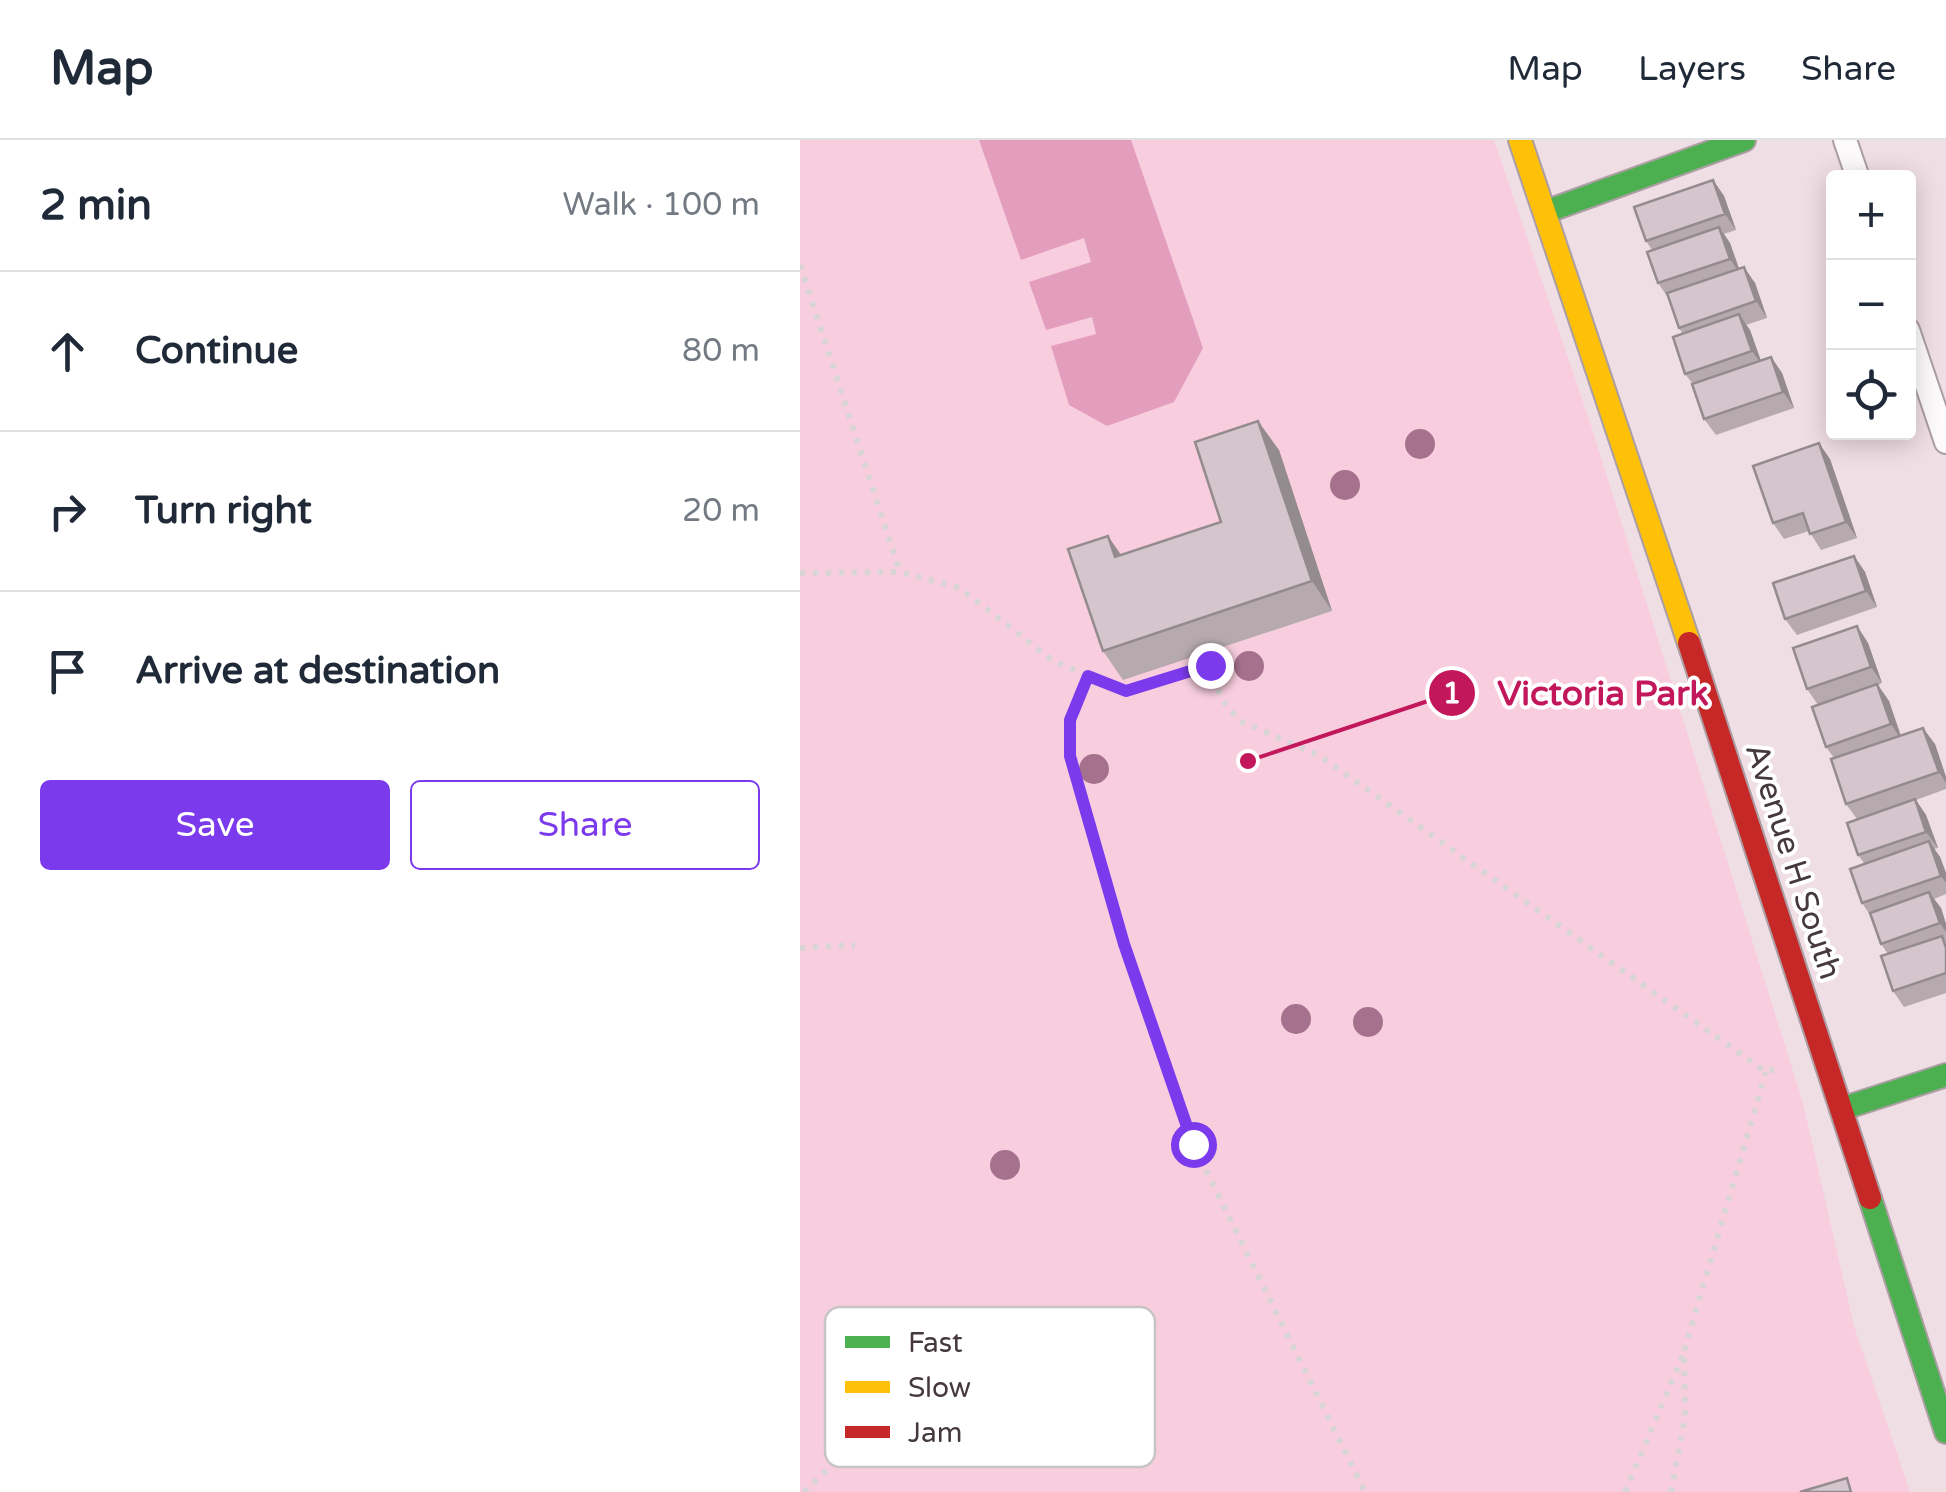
<!DOCTYPE html>
<meta charset="utf-8">
<style>
:root{--surface:#fff;--page:#f6f6f7;--text:#1f2937;--muted:#747a83;--line:#e0e1e3;--accent:#7c3aed}
body{margin:0;font-family:"Varela Round",sans-serif;background:var(--page);color:var(--text)}
.controls{position:absolute;right:30px;top:30px;display:grid;overflow:hidden;border-radius:10px;box-shadow:0 5px 25px #0003}
.controls button{width:90px;height:90px;display:grid;place-items:center;padding:0;border:0;border-bottom:2px solid var(--line);background:var(--surface);color:var(--text);font:50px sans-serif}
.stop{position:absolute;width:30px;height:30px;margin:-22px;border:8px solid #7c3aed;border-radius:50%;background:#fff}
.stop.end{background:#7c3aed;border-color:#fff;box-shadow:0 2px 10px #0008}
.list{margin:0;padding:0;list-style:none}
h2{display:flex;justify-content:space-between;align-items:center;height:130px;margin:0;padding:0 40px;font-size:42px}
h2 small{font-size:32px;font-weight:400;color:var(--muted)}
.list li{display:grid;grid-template-columns:65px 1fr auto;gap:30px;align-items:center;box-sizing:border-box;height:160px;padding:0 40px;border-top:2px solid var(--line)}
.list b{display:block;font-size:38px;white-space:nowrap}
.list em{font-size:32px;font-style:normal;color:var(--muted)}
.actions{display:flex;gap:20px;padding:30px 40px}
.actions a{flex:1;padding:22px 0;border:2px solid var(--accent);border-radius:10px;text-align:center;font-size:35px;color:var(--accent)}
.actions .main{background:var(--accent);color:#fff}
.icon{flex:none;width:55px;height:55px;fill:none;stroke:currentColor;stroke-width:2;stroke-linecap:round;stroke-linejoin:round}
.map{position:relative;flex:none;width:1146px;height:1352px;overflow:hidden}
header{display:flex;align-items:center;gap:60px;box-sizing:border-box;height:140px;padding:0 50px;background:var(--surface);border-bottom:2px solid var(--line)}
header strong{font-size:48px}
nav{display:flex;gap:55px;margin-inline-start:auto;font-size:35px}
main{display:flex}
aside{flex:1;background:var(--surface)}
.map>svg:first-child{display:block}
.green{fill:#f8cedf}
.water{fill:#e39dbd}
.lines{fill:none;stroke-linecap:round;stroke-linejoin:round}
.lane-casing{stroke:#ac9fa4;stroke-width:26}
.fast-casing{stroke:#ac9fa4;stroke-width:26}
.slow-casing{stroke:#ac9fa4;stroke-width:26}
.jam-casing{stroke:#ac9fa4;stroke-width:26}
.path{stroke:#d9d4d6;stroke-width:6;stroke-dasharray:5 8;stroke-linecap:butt}
.lane{stroke:#fdfafb;stroke-width:22}
.fast{stroke:#4caf50;stroke-width:22}
.slow{stroke:#ffc107;stroke-width:22}
.jam{stroke:#c62828;stroke-width:22}
.tree{fill:#a6718c}
.wall{fill:#b6aaaf}
.shaded-wall{fill:#948b8f}
.building{fill:#d4c6cc;stroke:#948b8f;stroke-width:2.5}
.route{stroke:#7c3aed;stroke-width:12}
.labels{text-anchor:middle;stroke-width:8;stroke-linejoin:round;paint-order:stroke}
.street-label{font-size:32px;fill:#45393e;stroke:#fff}
.key{fill:#fff;stroke:#c7c4c5;stroke-width:2.5}
.key-label{font-size:28px;fill:#45393e}
.leader{fill:none;stroke:#c2185b;stroke-width:4}
.callout-dot{fill:#c2185b;stroke:#fff;stroke-width:4}
.mark-label{font-size:30px;text-anchor:middle;font-weight:bold;fill:#fff}
.callout-label{font-size:35px;text-anchor:middle;font-weight:bold;fill:#c2185b;stroke:#fff;stroke-width:8;stroke-linejoin:round;paint-order:stroke}
</style>
<header>
<strong>Map</strong>
<nav><a>Map</a><a>Layers</a><a>Share</a></nav>
</header>
<main>
<aside>
<h2>2 min<small>Walk · 100 m</small></h2>
<ul class="list">
<li><svg class="icon" aria-label="ahead" viewBox="0 0 24 24"><path d="M12 20V5M6 11l6-6 6 6"/></svg><div><b>Continue</b></div><em>80 m</em></li>
<li><svg class="icon" aria-label="right" viewBox="0 0 24 24"><path d="M7 20v-9h11M14 6l5 5-5 5"/></svg><div><b>Turn right</b></div><em>20 m</em></li>
<li><svg class="icon" aria-label="arrive" viewBox="0 0 24 24"><path d="M6 21V4h12l-3 4 3 4H6"/></svg><div><b>Arrive at destination</b></div></li>
</ul>
<div class="actions"><a class="main">Save</a><a>Share</a></div>
</aside>
<div class="map">
<svg width="1146" height="1352" viewBox="0 0 1146 1352">
<rect width="100%" height="100%" fill="#f0dee5"/>
<path class="green" d="M0,0H694L789,279L1003,963L1054,1186L1110,1352H0Z"/>
<path class="water" d="M179,0H331L403,208L374,262L307,286L269,265L251,206L296,194L292,177L246,190L229,142L291,122L284,98L221,120Z"/>
<g class="lines">
<defs>
<path id="lane" d="M1045,0L1058,38
M1108,190L1146,302"/>
<path id="fast" d="M745,72L944,0
M1041,969L1146,935
M1070,1058L1146,1292"/>
<path id="slow" d="M720,0L889,503"/>
<path id="jam" d="M889,503L1070,1058"/>
</defs>
<use href="#lane" class="lane-casing"/>
<use href="#fast" class="fast-casing"/>
<use href="#slow" class="slow-casing"/>
<use href="#jam" class="jam-casing"/>
<path class="path" d="M0,125L100,432
M0,433L100,432L160,448L253,521L327,551L410,525
M405,513L422,560L440,581L520,616L966,932L982,927
M288,536L270,580V616L324,803L393,1004L565,1352
M0,808L55,805
M4,1352L141,1220
M825,1352L883,1215
M871,1352L885,1277L884,1211L966,932"/>
<use href="#lane" class="lane"/>
<use href="#fast" class="fast"/>
<use href="#slow" class="slow"/>
<use href="#jam" class="jam"/>
</g>
<g class="tree">
<circle cx="620" cy="304" r="15"/>
<circle cx="545" cy="345" r="15"/>
<circle cx="449" cy="526" r="15"/>
<circle cx="294" cy="629" r="15"/>
<circle cx="496" cy="879" r="15"/>
<circle cx="568" cy="882" r="15"/>
<circle cx="205" cy="1025" r="15"/>
</g>
<path class="wall" d="M913,40L924,56L936,90L924,94L930,103L939,128L955,143L967,178L946,185L950,190L961,221L971,217L982,233L994,268L916,295L904,279L893,244L885,234L883,194L879,188L869,159L858,143L852,110L846,101Z
M479,310L532,471L323,540L303,511L322,415L421,382Z
M1030,319L1057,398L1021,410L1009,391L984,399L973,383Z
M1054,416L1065,432L1077,467L997,495L985,479Z
M1057,486L1068,503L1082,543L1078,545L1089,561L1101,595L1135,604L1146,637V649L1116,660L1126,675L1138,708L1134,709L1140,717L1146,733V754L1134,759L1141,768L1146,784V853L1104,867L1093,851L1088,814L1081,804L1072,778L1062,763L1064,723L1058,715L1057,679L1046,664L1034,618L1026,607L1018,565L1007,549Z"/>
<path class="shaded-wall" d="M913,40L924,56L936,90L925,74Z
M919,87L930,103L941,135L930,119Z
M944,127L955,143L967,178L956,161Z
M939,174L950,190L963,227L952,211Z
M971,217L982,233L994,268L983,252Z
M458,281L479,310L532,471L512,441Z
M1019,303L1030,319L1057,398L1046,382Z
M308,396L328,425L315,417Z
M1054,416L1065,432L1077,467L1066,451Z
M1057,486L1068,503L1082,543L1071,527Z
M1077,544L1089,561L1102,601L1091,584Z
M1123,588L1135,604L1146,637V643L1139,632Z
M1115,659L1126,675L1138,708L1126,692Z
M1129,701L1140,717L1146,733V743L1141,736Z
M1129,752L1141,768L1146,784V792L1140,783Z"/>
<path class="building" d="M913,40L925,74L846,101L834,67Z
M919,87L930,119L858,143L847,112Z
M944,127L956,161L879,188L867,153Z
M939,174L952,211L885,234L873,197Z
M971,217L983,252L904,279L892,244Z
M458,281L512,441L303,511L268,409L308,396L315,417L421,382L395,302Z
M1019,303L1046,382L1010,394L1003,373L973,383L953,326Z
M1054,416L1066,451L985,479L973,443Z
M1057,486L1071,527L1007,549L993,508Z
M1077,544L1091,584L1026,607L1012,567Z
M1123,588L1139,632L1046,664L1031,619Z
M1115,659L1126,692L1058,715L1047,683Z
M1129,701L1141,736L1062,763L1050,729Z
M1129,752L1140,783L1081,804L1070,773Z
M1142,796L1146,808V833L1093,851L1081,816Z
M1047,1338L1051,1352H1000Z"/>
<g class="lines">
<path class="route" d="M393,1004L324,804L270,616V580L288,536L326,551L410,525"/>
</g>
<g class="labels">
<g class="street-label">
<text transform="translate(994 721) rotate(72)" y="11">Avenue H South</text>
</g>
</g>
<rect x="25" y="1167" width="330" height="160" rx="15" class="key"/>
<rect x="45" y="1196" width="45" height="12" fill="#4caf50"/>
<rect x="45" y="1241" width="45" height="12" fill="#ffc107"/>
<rect x="45" y="1286" width="45" height="12" fill="#c62828"/>
<g class="key-label">
<text x="108" y="1212">Fast</text>
<text x="108" y="1257">Slow</text>
<text x="108" y="1302">Jam</text>
</g>
<path class="leader" d="M448 621L652 553"/>
<g class="callout-dot">
<circle cx="448" cy="621" r="10"/>
<circle cx="652" cy="553" r="25"/>
</g>
<g class="mark-label">
<text x="652" y="563">1</text>
</g>
<g class="callout-label">
<text x="803" y="565">Victoria Park</text>
</g>
</svg>
<div class="controls">
<button>+</button>
<button>−</button>
<button><svg class="icon" aria-label="locate" viewBox="0 0 24 24"><circle cx="12" cy="12" r="6"/><path d="M12 2v4M12 18v4M2 12h4M18 12h4"/></svg></button>
</div>
<div class="stop" style="left:393px;top:1004px"></div>
<div class="stop end" style="left:410px;top:525px"></div>
</div>
</main>
